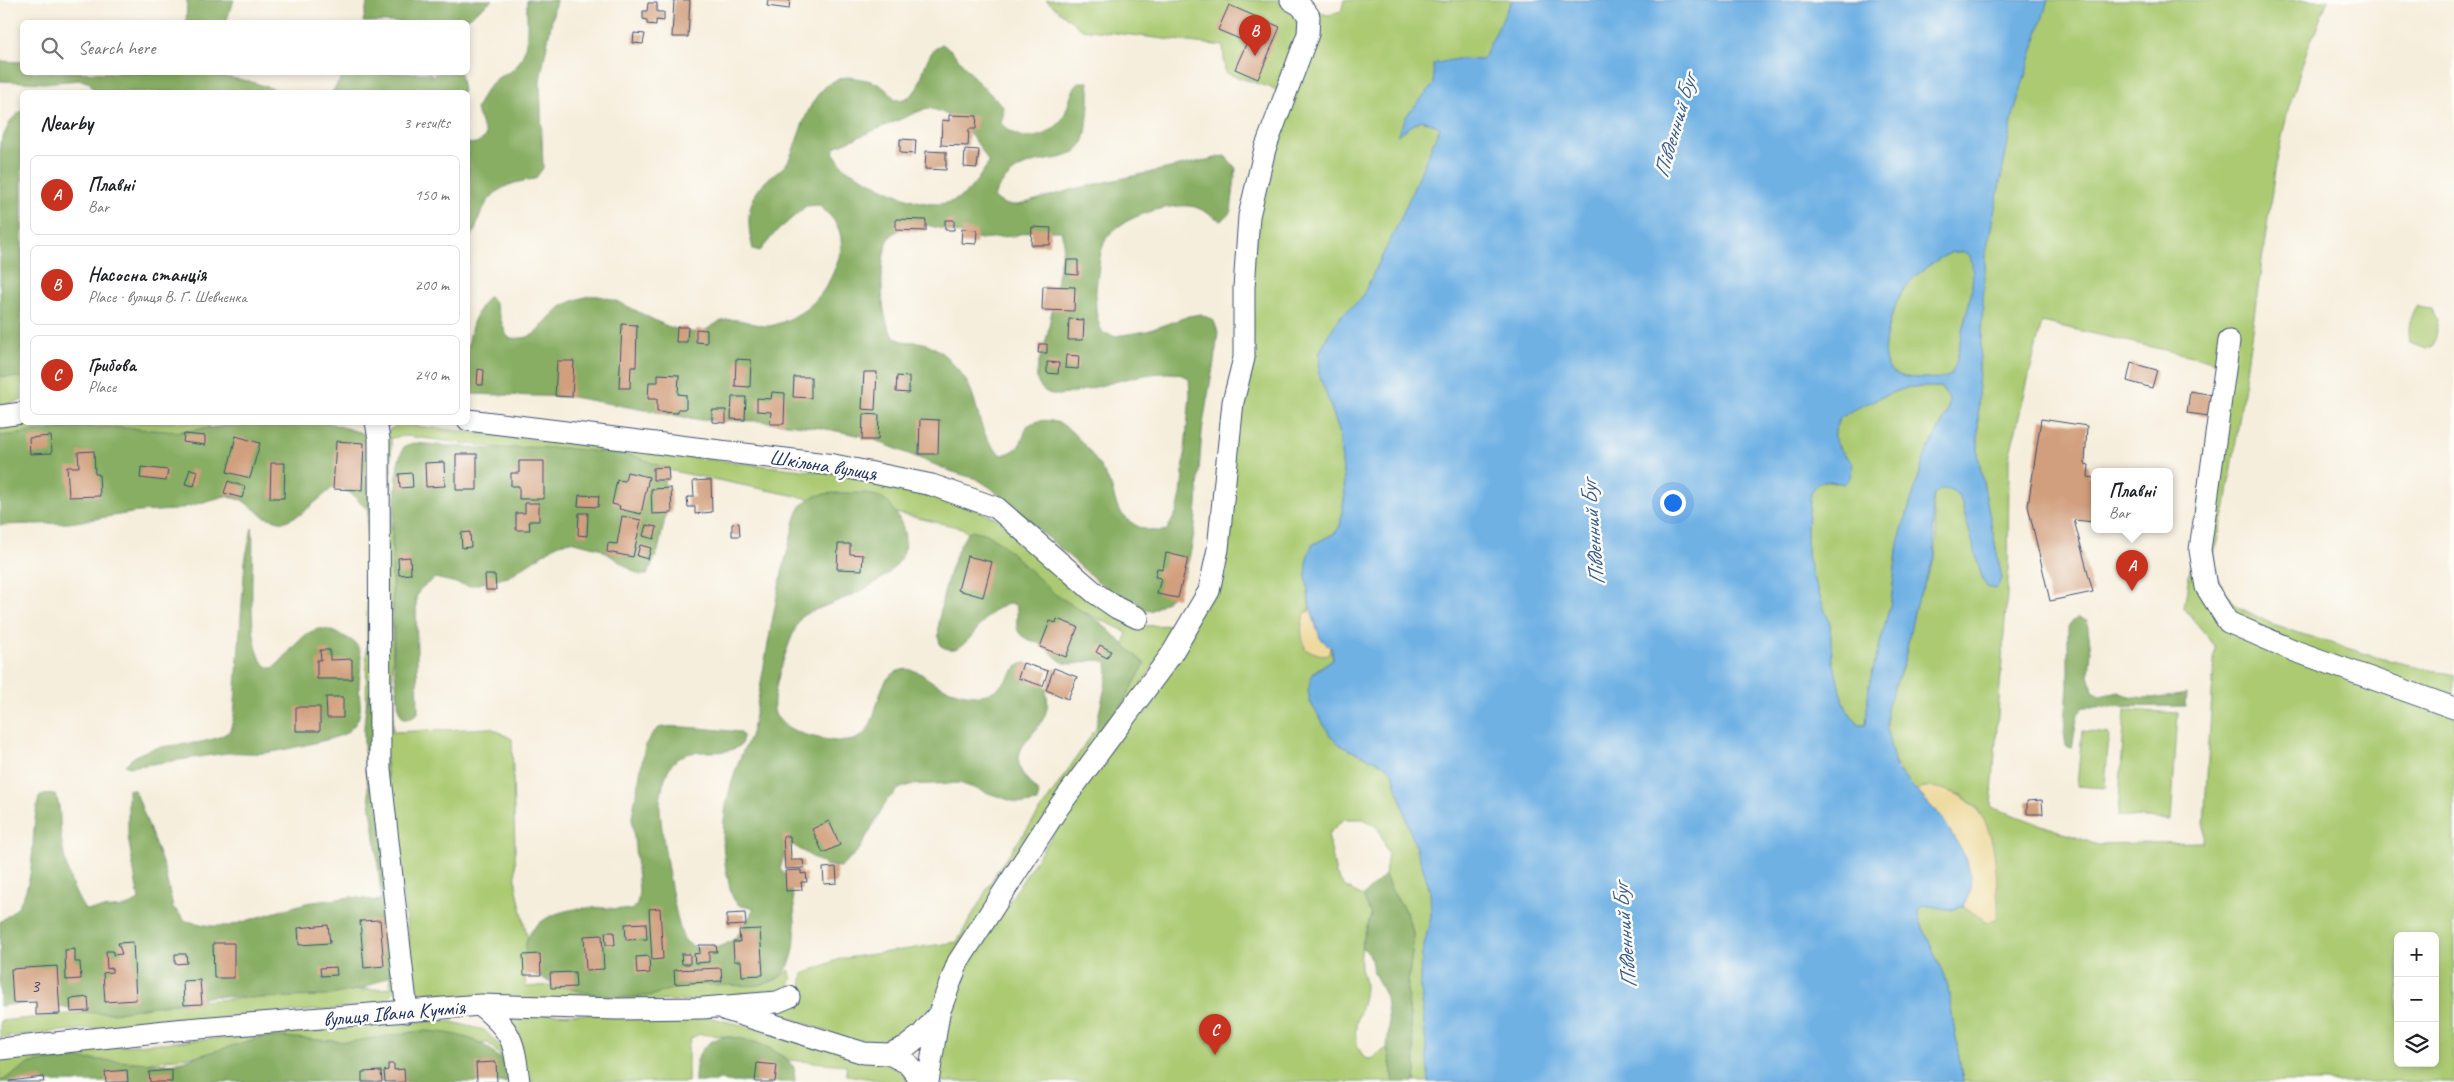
<!DOCTYPE html>
<meta charset="utf-8">
<style>
:root{--surface:#fff;--page:#f6f6f6;--text:#202124;--muted:#757577;--line:#e0e0e0;--accent:#c8321e}
body{margin:0;font-family:Caveat,sans-serif;background:var(--page);color:var(--text)}
.controls{position:absolute;right:15px;bottom:15px;display:grid;overflow:hidden;border-radius:8px;box-shadow:0 2px 8px #0003}
.controls button{width:45px;height:45px;display:grid;place-items:center;padding:0;border:0;border-bottom:1px solid var(--line);background:var(--surface);color:var(--text);font:25px sans-serif}
.you{position:absolute;left:1672px;top:502px;width:18px;height:18px;margin:-12px;border:4px solid #fff;border-radius:50%;background:#1a73e8;box-shadow:0 0 0 8px #1a73e833}
.badge{display:grid;place-items:center;width:32px;height:32px;border-radius:50%;background:var(--accent);color:#fff;font-size:16px;font-weight:700}
.pin{position:absolute;translate:-50% -41px;filter:drop-shadow(0 1px 2px #0008)}
.pin::after{content:'';position:absolute;top:26px;width:18px;height:15px;background:inherit;clip-path:polygon(0 0,100% 0,50% 100%)}
.popup{position:absolute;left:2091px;top:468px;width:82px;height:65px;box-sizing:border-box;display:grid;place-content:center;border-radius:8px;background:var(--surface);filter:drop-shadow(0 1px 4px #0005);font-size:16px;white-space:nowrap;color:var(--muted)}
.popup b{font-size:19px;color:var(--text)}
.popup::after{content:'';position:absolute;left:50%;top:100%;margin-left:-10px;border:10px solid transparent;border-top-color:var(--surface)}
.list{margin:0;padding:0;list-style:none}
h2{display:flex;justify-content:space-between;align-items:center;height:65px;margin:0;padding:0 20px;font-size:21px}
h2 small{font-size:16px;font-weight:400;color:var(--muted)}
.list li{display:grid;grid-template-columns:32px 1fr auto;gap:15px;align-items:center;box-sizing:border-box;height:80px;margin:0 10px 10px;padding:0 10px;border:1px solid var(--line);border-radius:8px}
.list b{display:block;font-size:19px;white-space:nowrap}
.list p{margin:0;font-size:16px;white-space:nowrap;color:var(--muted)}
.list em{font-size:16px;font-style:normal;color:var(--muted)}
.icon{flex:none;width:28px;height:28px;fill:none;stroke:currentColor;stroke-width:2;stroke-linecap:round;stroke-linejoin:round}
.map{position:relative;flex:none;width:2454px;height:1082px;overflow:hidden}
.search{position:absolute;background:var(--surface);box-shadow:0 2px 8px #0003;left:20px;top:20px;width:450px;height:55px;display:flex;align-items:center;gap:12px;box-sizing:border-box;padding:0 18px;border-radius:8px;color:var(--muted);font-size:19px}
.panel{position:absolute;background:var(--surface);box-shadow:0 2px 8px #0003;left:20px;top:90px;width:450px;height:335px;border-radius:8px}
.map>svg:first-child{display:block}
.green{fill:#abca72;stroke:#637c68;fill-rule:evenodd}
.forest{fill:#88ae64;stroke:#526e61;fill-rule:evenodd}
.sand{fill:#eeda9e;stroke:#84847e}
.water{fill:#6fb1e4;stroke:#4570a1;fill-rule:evenodd}
.building{fill:#d19f7d}
.lines{fill:none;stroke-linecap:round;stroke-linejoin:round}
.minor-casing{stroke:#3c4c71;stroke-width:23}
.minor{stroke:#fff;stroke-width:21}
.labels{text-anchor:middle;stroke-width:5;stroke-linejoin:round;paint-order:stroke}
.number-label{font-size:19px;fill:#484b66}
.street-label{font-size:21px;fill:#1b2f5e;stroke:#fdfcf7}
.water-label{font-size:22px;font-style:italic;fill:#385c8d;stroke:#fdfcf7}
</style>
<div class="map">
<svg width="2454" height="1082" viewBox="0 0 2454 1082">
<rect width="100%" height="100%" fill="#fdfcf7"/>
<filter id="ink" filterUnits="userSpaceOnUse"><feTurbulence type="fractalNoise" baseFrequency=".02" numOctaves="2"/><feDisplacementMap in="SourceGraphic" scale="10" xChannelSelector="R" yChannelSelector="G"/><feConvolveMatrix kernelMatrix="1 2 1 2 8 2 1 2 1" color-interpolation-filters="sRGB"/></filter>
<filter id="wash" filterUnits="userSpaceOnUse"><feTurbulence type="fractalNoise" baseFrequency=".0096" numOctaves="4" result="noise"/><feDisplacementMap in="SourceGraphic" scale="20" xChannelSelector="R" yChannelSelector="G"/><feGaussianBlur stdDeviation="1.12" result="paint"/><feColorMatrix in="noise" values="0 0 0 0 0 0 0 0 0 0 0 0 0 0 0 0 0 1.4 0 .05"/><feComposite in="paint" operator="in"/></filter>
<g filter="url(#wash)">
<rect width="100%" height="100%" fill="#f6eedc"/>
<path class="green" d="M1046,0H1283L1304,26L1281,91L1225,73L1223,46L1081,29Z
M1344,0H1512L1482,61L1457,59L1434,84L1421,120L1441,127L1400,220L1361,299L1341,316L1328,335L1320,352L1319,374L1339,430L1345,494L1340,526L1335,533L1312,545L1308,590L1309,612C1300,620 1302,627 1302,639L1329,654L1330,647L1333,659L1316,670L1310,702L1332,738L1343,747L1385,765L1393,773L1408,825L1424,869L1432,901L1431,916L1422,955L1420,977L1429,1082H1415L1416,1069L1407,991L1413,945V932L1406,912L1390,888L1385,875L1388,853L1378,828L1364,819H1344L1328,834L1336,874L1344,886L1363,896L1371,915C1365,933 1359,949 1361,968C1362,973 1364,978 1365,983C1366,1013 1344,1026 1364,1058L1371,1059L1387,1047L1394,1082H933L938,1045L961,975L1213,589L1252,215L1317,12L1328,15L1341,12Z
M2048,0H2328L2306,53L2287,114L2275,170L2234,455L2226,506L2214,553L2217,578L2236,606L2276,626L2376,657L2454,675V1082H1963L1947,983L1918,916V910L1924,905L1952,910L1963,906L1987,922V827L1976,807L1961,795L1930,787L1916,790C1893,770 1881,739 1887,708C1890,693 1899,679 1903,665C1909,645 1910,624 1916,605C1921,588 1931,572 1935,555C1939,535 1931,514 1934,494L1941,488L1952,490L1960,497L1983,581L2002,579L1978,456V385L1986,253L2014,111ZM2042,322L2222,363L2184,608L2215,646L2203,842L2095,844L1991,807L2008,581L2009,458ZM2398,936H2435V1063H2398Z
M1952,252H1962L1971,256C1977,280 1968,308 1962,331C1959,343 1959,365 1950,375C1944,381 1932,378 1924,378C1913,378 1896,378 1889,368C1876,353 1894,303 1904,289C1916,273 1935,260 1952,252Z
M2416,306L2431,308L2438,320L2433,346L2427,349L2410,343C2408,331 2409,316 2416,306Z
M22,375V400L0,406V376Z
M1910,387H1940L1949,399L1947,413L1926,453L1898,543L1891,602L1869,685L1866,725H1859L1847,710L1841,695L1832,656L1830,624L1813,578L1807,555V528L1811,492L1818,483L1831,481L1844,484L1846,455C1836,446 1830,433 1839,420C1847,409 1896,391 1910,387Z
M22,422H207L211,430L51,436L0,442V424Z
M399,424L855,476L937,496L996,518L1133,626L1180,625L932,1010L912,1038L869,1048L775,1012L800,996L803,974L839,959L957,942L999,868L1045,804L1130,678L1123,652L1127,632L1044,594L1004,569L962,528L851,503L826,502L668,470V467H651L406,436L391,438L393,732L491,728L512,739L516,885L531,955H523L526,987L551,985L552,988L776,980L789,970C793,978 791,983 787,990L729,1001L428,1000L415,991L384,748L385,439L389,430Z
M368,441L398,987L387,999L370,1006L37,1033L0,1038V1021L201,1001L391,988L366,752Z
M2125,710L2178,713L2171,820L2118,816Z
M2082,731L2109,734L2105,788L2077,786Z
M505,1014L699,1015L892,1060L916,1082H890L847,1075L846,1065L789,1060L760,1044L732,1037L700,1034L691,1038L688,1046V1082H526Z
M444,1020L484,1030L508,1053L512,1082H502L500,1055L488,1043L260,1052L248,1049L0,1082V1056Z"/>
<path class="forest" d="M187,0H234L226,22H186Z
M368,0H492L463,22H363Z
M527,0H556L540,80L543,168L535,179C507,183 491,189 480,216C476,225 476,233 468,240V143C475,145 483,141 486,135L476,110C480,98 489,83 501,76C508,72 513,72 517,65C531,47 526,22 527,0Z
M942,44L951,50L977,81L1002,105L1004,112L1001,123C1019,145 1048,140 1063,118C1069,106 1070,93 1078,82H1088C1090,94 1089,105 1088,117C1087,126 1086,139 1081,146C1064,167 1029,152 1006,179C1000,185 996,190 994,198L1006,205H1018L1078,188L1225,156L1236,168L1231,212L1222,221C1213,217 1204,210 1195,207C1171,201 1113,219 1104,243C1099,255 1099,269 1097,281C1095,300 1094,316 1103,333L1115,336L1147,331L1189,316L1201,314L1214,321L1218,332C1215,366 1206,399 1202,433C1197,479 1200,549 1177,590C1171,600 1160,605 1151,611L1137,609L1096,580L991,488L977,479L953,472L867,437L821,428L761,421L701,420L572,397L468,394C468,358 463,325 489,296L494,301L506,334L509,338C540,340 536,329 555,312C563,304 577,299 589,296C612,292 649,321 673,328C682,331 693,334 703,331C711,328 717,321 726,320C740,318 751,324 764,326C771,327 779,323 785,321C815,308 829,288 839,257C846,233 836,219 818,205L806,206L775,233L760,251L753,249C747,225 745,202 765,182C775,171 785,171 791,155C802,130 810,86 842,78C847,76 855,78 861,79C876,81 886,87 895,100C930,100 915,57 942,44ZM927,108C955,112 977,139 989,163C980,175 972,190 959,198C927,218 874,182 844,168L833,152L837,146ZM919,223L981,239L1013,236L1031,231H1061L1064,242C1057,272 1054,302 1048,332C1045,347 1035,365 1037,379C1038,389 1050,396 1059,395C1093,392 1160,361 1189,378L1190,395L1181,495L1177,511L1167,530C1150,534 1130,526 1120,511C1115,504 1114,494 1111,486C1104,469 1074,426 1056,422C1046,419 1036,420 1027,426C1021,443 1021,450 1002,455C973,434 982,399 962,375C953,363 939,347 924,343C912,340 902,345 893,335C879,321 878,249 891,236C898,229 910,225 919,223Z
M0,61L22,62V72L218,73L219,76L249,81L283,92H94L90,83L81,80L44,83L0,81Z
M345,73H431L430,77L437,73H460L463,92H332Z
M22,110V378L0,376V143L11,120Z
M326,422L372,436L370,512L349,492L336,485L301,514L283,522L265,517L242,500L225,496L175,510L138,512L69,523L0,525V436L78,427H113L179,432L244,423Z
M413,443L490,449L530,447L566,448L634,456L658,465L662,471L667,494L666,514L658,551L647,575H640L633,571L599,548L570,541L557,545L508,577L469,586L435,578L420,589L416,598L418,713L412,718H403L399,711L394,662L392,536L398,463L404,446Z
M866,493C871,495 879,496 884,499C892,505 900,519 903,528C919,581 835,599 802,616C792,630 766,702 776,716C787,730 803,735 819,738C832,741 849,744 860,737C879,726 875,680 896,672C901,670 906,668 911,670C919,671 927,678 934,683C947,690 967,696 981,695C1006,692 1012,664 1025,663C1035,667 1039,673 1043,682C1062,728 1014,734 1019,765C1021,776 1033,785 1039,794L1037,802L1024,804L1015,802L959,783L909,785L899,789L887,800L859,850L840,867L825,865L793,845L786,848L780,869C794,882 794,904 795,922C799,1007 743,981 689,985C675,986 662,994 648,996C607,1001 567,991 531,973C510,930 550,909 588,908C602,907 617,909 631,910L637,905L639,891L632,817L645,746C648,740 652,732 659,728C667,724 719,730 731,731L740,732L743,736L741,745C720,760 692,743 674,762C665,770 662,789 660,801C658,816 676,927 684,939C689,946 699,949 707,949C734,947 744,930 754,907C736,909 732,900 729,883C718,839 723,804 739,761C742,751 749,742 752,730C765,667 773,604 790,541C793,530 795,511 804,503C817,489 848,494 866,493Z
M252,528C256,551 241,667 273,668C288,657 300,632 319,629C326,628 334,632 341,635C369,646 360,661 359,685C359,706 366,717 346,733C340,738 276,752 265,753C253,754 240,752 227,753C195,757 162,763 129,767L125,765C152,735 199,753 230,731L234,716L245,561Z
M972,530L987,534L1000,542L1055,594L1101,623L1145,664L1114,719L1106,728L1099,731L1096,726L1108,674L1107,663C1094,655 1080,667 1065,663C1056,660 1051,651 1044,646C1037,641 1028,641 1022,636C1011,627 1022,613 1014,604C980,602 970,664 941,646C931,629 954,539 972,530Z
M2077,617L2087,620L2091,651L2089,674L2093,691L2100,696L2119,692C2137,701 2166,698 2186,694L2185,706L2083,707L2078,714L2072,748L2066,746L2064,732L2068,687V627Z
M373,684L395,973L365,988L326,996L258,998L214,996L114,1013H92L47,1003L29,1002L0,1006V922C7,916 16,911 20,903C38,874 29,828 40,795L55,794C62,808 59,821 61,836C64,861 71,890 85,910L126,907L139,900L128,837V789L134,790L137,795L164,868L173,907L186,921L211,926H229L306,903L352,897L377,901L383,897C379,874 377,852 374,829C368,785 355,725 373,684Z
M1385,875L1390,888L1406,912L1413,933V945L1407,991L1416,1069L1415,1082H1394L1387,1047L1389,1027L1386,997L1374,973L1369,953L1361,947L1371,915L1363,896Z
M420,1031C445,1031 483,1037 499,1058C504,1064 507,1074 511,1082H0L31,1063L61,1058L172,1064L258,1038L281,1037L349,1042Z
M722,1037C749,1037 776,1047 794,1067L795,1082H727L720,1079L716,1082H695C695,1059 699,1044 722,1037Z"/>
<path class="sand" d="M1310,606L1317,630L1330,647L1329,654L1325,656L1306,650C1301,638 1299,624 1306,612H1309Z
M1930,787C1987,794 1995,836 1997,886C1997,897 2000,911 1997,920L1987,922L1963,906L1970,892L1943,819L1916,790Z"/>
<path class="water" d="M1512,0H2048L2014,112L1986,253L1978,385V456L2002,579L1996,588H1988L1983,581L1960,497L1952,490L1941,489L1934,494L1932,505L1935,555L1915,607L1905,658L1887,708V730L1896,769L1943,819L1966,858L1971,876L1970,892L1963,906L1952,910L1924,905L1918,910V916L1947,983L1963,1082H1429L1420,977L1422,955L1431,916L1430,889L1408,825L1393,773L1385,765L1343,747L1332,738L1310,702L1308,690L1313,673L1333,659L1332,649L1320,638L1310,606L1306,575L1308,555L1312,545L1335,533L1340,526L1345,494L1339,430L1319,374L1320,352L1328,335L1341,316L1361,299L1400,220L1440,127L1421,120L1397,135L1407,115L1434,84L1433,64L1457,59L1482,60ZM1952,252H1962L1970,256C1977,279 1968,308 1962,331C1959,343 1959,365 1950,375C1944,381 1932,378 1924,378C1913,378 1896,378 1889,368C1876,353 1894,303 1904,289C1916,273 1935,260 1952,252ZM1910,387H1941L1949,399L1947,414L1926,453L1898,543L1891,602L1869,685L1866,725H1859L1847,710L1841,695L1832,656L1830,624L1813,578L1807,555V528L1811,492L1818,483L1831,481L1844,484L1850,478L1853,464C1847,456 1836,448 1835,439C1834,433 1836,425 1839,420C1847,410 1897,390 1910,387Z"/>
<g id="blocks">
<path class="building" d="M674,0H690L688,37H672Z
M768,0H790L789,9L767,6Z
M648,3H657V12H664V21L656,20V25L647,24V20L643,19V11H647Z
M1229,5L1280,27L1258,79L1235,69L1247,42L1218,30Z
M634,33L645,34L643,44L633,43Z
M949,115L977,116L976,129H969L968,146L941,145L942,120L949,121Z
M900,139L916,140L915,154L900,153Z
M965,149L979,150L977,168L964,167Z
M926,151L946,152V170L925,169Z
M896,219L926,220V231L896,230Z
M945,220H954V230H945Z
M1032,227L1051,228L1050,245H1031Z
M962,229L977,230L976,244L961,243Z
M1067,260H1078V275L1066,274Z
M1043,286L1075,287L1074,311L1042,310Z
M1069,319L1084,320L1083,340H1068Z
M622,324L637,325L636,367H631L630,388H619Z
M677,327H688L687,342H676Z
M696,329L707,330V343L696,342Z
M1039,344H1047V353H1038Z
M1066,355L1079,356L1078,369L1065,368Z
M736,359L751,360L750,387L735,386Z
M557,361H574L572,397L555,396Z
M1047,362L1059,363L1058,374L1047,373Z
M2131,363L2157,370L2152,388L2127,381Z
M478,369L484,370L483,385H477Z
M864,372H877L875,410L862,409Z
M658,374L679,375L678,394L686,395V409H678V413L657,412V399H648L649,382H658Z
M897,376L909,377V393L896,392Z
M794,377H811V398L793,397Z
M2190,391L2213,395L2209,416L2187,413Z
M772,392L785,393L784,424H770L771,412L757,411V398L771,399Z
M732,397H746L745,420L731,419Z
M712,410H726V423L712,422Z
M863,414L879,415L878,440H862Z
M920,419L939,420L938,454H919Z
M2041,419L2087,426L2085,464L2089,465L2088,477L2094,478V522L2074,520L2093,592L2050,601L2028,506Z
M184,434L205,436V445L183,442Z
M51,436L52,453L30,454L29,438Z
M236,436L260,443L250,478L227,472Z
M336,441L364,443L362,490L333,489Z
M94,451L95,474H99L100,496L69,497L67,467H79L78,452Z
M456,454H477V490H456Z
M519,461H544V499H519V486H511V473H519Z
M444,462L445,486L426,487L425,463Z
M271,463H285L284,498H270Z
M141,467L168,470L166,481L140,478Z
M668,467L669,480H653V468Z
M190,469L198,471L194,486L185,484Z
M627,472L649,477L641,514L619,509L620,506L612,504L617,480L625,481Z
M412,473L413,487L400,488L399,474Z
M711,480L712,512L695,514V507H688L687,497H694L693,481Z
M228,481L245,487L242,498L224,493Z
M671,488L672,513L652,514L651,489Z
M579,495L599,496L598,507L578,506Z
M525,503H539V521H529L530,530H516V513H525Z
M579,513H588L587,536L578,535Z
M622,516L641,520L633,557L607,552L608,543L617,544Z
M739,523L740,536H732V524Z
M646,525L657,527L654,539L643,536Z
M470,532L471,547L462,548L461,533Z
M838,544H850V554L863,555L862,570L837,569Z
M640,545L651,548L648,559L637,556Z
M1166,553L1188,558L1178,598L1157,594L1161,578L1155,577L1157,568L1163,569Z
M967,556L992,562L983,597L958,590Z
M410,557L411,574L399,575L398,558Z
M485,575H495L496,590H486Z
M1057,619L1078,627L1066,657L1040,647L1050,621L1056,623Z
M1100,645L1111,651L1107,658L1096,652Z
M320,650H330V660L352,659V679H317V660H321Z
M1023,663L1048,671L1043,686L1018,678Z
M1054,668L1077,677L1068,699L1046,690Z
M326,697H343V718H327Z
M296,707H320V731H296Z
M2042,800L2043,814H2027V801Z
M829,821L840,845L823,853L812,829Z
M783,836H790L791,860H803L804,868L785,869Z
M836,867L837,883L824,884L823,868Z
M801,870V874L806,873L807,882H801L802,890L786,891L785,871Z
M660,908L663,959L652,960L649,909Z
M745,913L746,925L727,926V914Z
M380,920L384,966L364,968L360,921Z
M646,923L647,939L626,940L625,924Z
M328,925L330,943L299,945L298,928Z
M760,929L763,975L742,976L741,961H734L733,942H740L739,930Z
M605,932H614L615,945H606Z
M602,935L604,969L586,970L584,936Z
M133,942L136,1000L105,1002L103,973L112,972V968L107,969L106,951H113V955L122,954L118,943Z
M213,943H234V978H214Z
M699,945H716L717,952H709V962L695,963L694,954L700,953Z
M75,949V962H80L81,979L66,980L65,950Z
M175,954H186L187,963L175,964Z
M540,954L541,975H524L523,955Z
M681,954H690V964H682Z
M649,956L650,973L637,974L636,957Z
M57,966L60,1014L36,1015V1002L13,1003L11,969Z
M336,967L337,975L321,976L320,968Z
M721,968L722,981L675,984L674,970Z
M575,972L576,987L551,988L550,973Z
M200,980L202,1004L184,1005L183,981Z
M88,997L89,1011L71,1012L70,999Z
M496,1062L497,1082H477L476,1063Z
M757,1063L777,1065L775,1082H755Z
M388,1064H394V1070L404,1069L405,1082H385L384,1071L388,1070Z
M127,1070L128,1082H106L105,1072Z
M172,1070V1082H150L149,1072Z
M381,1071L382,1082H362V1072Z
M43,1077L44,1082H9V1081Z"/>
</g>
</g>
<g filter="url(#ink)">
<use href="#blocks" fill-opacity="0" stroke="#3c4c71" stroke-width="1"/>
<g class="lines">
<defs>
<path id="minor" d="M2229,341L2200,550L2206,587L2228,622L2295,651L2454,708
M0,416L22,413
M468,420L834,465L932,485L997,508L1095,593L1117,608L1138,618
M376,422L379,439L380,769L407,1012
M480,1005C513,1032 514,1041 519,1082
M726,1010L864,1053L889,1054L907,1046L922,1034L937,1016
M0,1049L175,1030L480,1005L617,1009L703,1008L777,1002L789,997
M889,1054L907,1063L922,1082
M928,1082L939,1013L958,962L1058,808L1171,655L1209,591L1218,549L1233,402L1244,358V288L1249,216L1265,149L1308,34L1309,16L1300,5L1291,0"/>
</defs>
<use href="#minor" class="minor-casing"/>
<use href="#minor" class="minor"/>
</g>
</g>
<g class="labels">
<g class="number-label">
<text x="35" y="992">3</text>
</g>
<g class="street-label">
<text transform="translate(823 465) rotate(9)" y="7">Шкільна вулиця</text>
<text transform="translate(394 1013) rotate(-5)" y="7">вулиця Івана Кучмія</text>
</g>
<g class="water-label">
<text transform="translate(1674 126) rotate(-74)" y="8">Південний Буг</text>
<text transform="translate(1592 533) rotate(-95)" y="8">Південний Буг</text>
<text transform="translate(1624 936) rotate(-95)" y="8">Південний Буг</text>
</g>
</g>
</svg>
<div class="controls">
<button>+</button>
<button>−</button>
<button><svg class="icon" aria-label="layers" viewBox="0 0 24 24"><path d="M12 4l9 5-9 5-9-5zM3 14l9 5 9-5"/></svg></button>
</div>
<div class="you"></div>
<div class="pin badge" style="left:2132px;top:591px">A</div>
<div class="popup"><b>Плавні</b>Bar</div>
<div class="pin badge" style="left:1255px;top:56px">B</div>
<div class="pin badge" style="left:1215px;top:1055px">C</div>
<div class="search"><svg class="icon" aria-label="search" viewBox="0 0 24 24"><circle cx="10" cy="10" r="6"/><path d="M15 15l6 6"/></svg>Search here</div>
<section class="panel">
<h2>Nearby<small>3 results</small></h2>
<ul class="list">
<li><span class="badge">A</span><div><b>Плавні</b><p>Bar</p></div><em>150 m</em></li>
<li><span class="badge">B</span><div><b>Насосна станція</b><p>Place · вулиця В. Г. Шевченка</p></div><em>200 m</em></li>
<li><span class="badge">C</span><div><b>Грибова</b><p>Place</p></div><em>240 m</em></li>
</ul>
</section>
</div>
